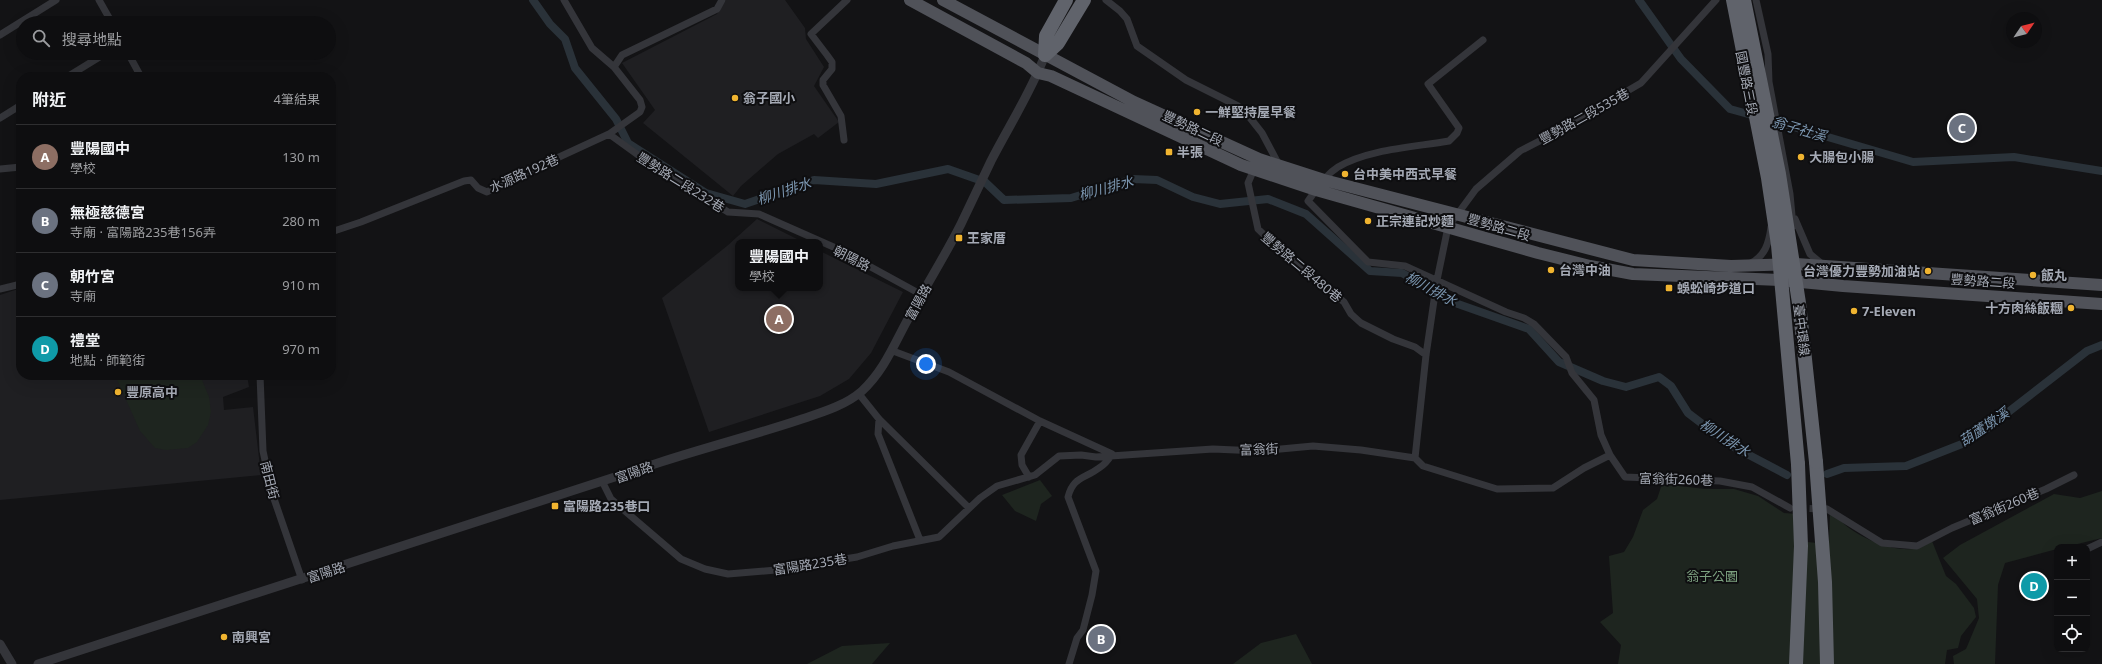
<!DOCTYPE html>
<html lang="zh-TW">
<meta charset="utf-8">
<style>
:root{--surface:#0e0e10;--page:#1c1c1e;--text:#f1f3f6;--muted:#9b9c9f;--line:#2e2e30;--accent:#8c9099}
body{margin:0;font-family:"Noto Sans","Noto Sans TC",sans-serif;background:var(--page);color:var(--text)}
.controls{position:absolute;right:12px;bottom:12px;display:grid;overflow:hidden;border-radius:8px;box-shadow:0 4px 16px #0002}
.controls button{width:36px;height:36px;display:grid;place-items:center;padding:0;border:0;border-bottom:1px solid var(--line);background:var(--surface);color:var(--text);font:20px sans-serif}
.compass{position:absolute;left:2006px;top:12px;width:36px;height:36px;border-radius:50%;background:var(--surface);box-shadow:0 4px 16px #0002;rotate:55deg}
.you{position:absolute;left:926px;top:364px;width:14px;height:14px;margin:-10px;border:3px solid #fff;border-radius:50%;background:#1a73e8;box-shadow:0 0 0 6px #1a73e833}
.badge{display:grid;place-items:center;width:26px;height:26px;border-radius:50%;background:var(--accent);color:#fff;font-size:13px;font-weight:700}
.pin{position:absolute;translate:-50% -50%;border:2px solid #fff;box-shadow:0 1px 4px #0006}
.popup{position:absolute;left:735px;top:239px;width:88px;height:52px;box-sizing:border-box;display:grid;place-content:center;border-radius:8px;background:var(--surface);filter:drop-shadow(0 1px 3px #0005);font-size:13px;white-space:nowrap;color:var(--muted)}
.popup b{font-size:15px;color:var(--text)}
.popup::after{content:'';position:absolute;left:50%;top:100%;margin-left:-8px;border:8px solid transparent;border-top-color:var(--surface)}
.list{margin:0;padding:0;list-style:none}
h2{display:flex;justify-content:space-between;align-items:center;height:52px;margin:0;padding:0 16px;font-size:17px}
h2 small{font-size:13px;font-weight:400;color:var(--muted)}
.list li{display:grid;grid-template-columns:26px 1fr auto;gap:12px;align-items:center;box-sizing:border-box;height:64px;padding:0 16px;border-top:1px solid var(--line)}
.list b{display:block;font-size:15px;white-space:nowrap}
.list p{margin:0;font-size:13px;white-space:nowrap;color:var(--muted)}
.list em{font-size:13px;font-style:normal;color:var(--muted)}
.icon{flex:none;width:22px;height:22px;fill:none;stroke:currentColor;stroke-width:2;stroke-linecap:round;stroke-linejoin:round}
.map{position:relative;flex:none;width:2102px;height:664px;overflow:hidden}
.search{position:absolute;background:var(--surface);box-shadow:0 4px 16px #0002;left:16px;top:16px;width:320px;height:44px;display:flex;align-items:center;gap:10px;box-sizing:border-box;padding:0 14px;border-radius:22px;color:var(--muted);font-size:15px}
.panel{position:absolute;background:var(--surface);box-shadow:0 4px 16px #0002;left:16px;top:72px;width:320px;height:308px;border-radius:16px}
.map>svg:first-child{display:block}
.built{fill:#1f1f22}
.green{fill:#1e251f}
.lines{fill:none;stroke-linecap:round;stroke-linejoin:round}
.canal{stroke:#2a3239;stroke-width:8}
.minor-tunnel{stroke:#303135;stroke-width:7;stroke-dasharray:7 3.5;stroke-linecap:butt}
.minor{stroke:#34353a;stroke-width:7}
.tertiary{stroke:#34353a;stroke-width:9}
.primary{stroke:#505259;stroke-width:12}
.motorway{stroke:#60636b;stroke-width:14}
.motorway-bridge{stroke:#60636b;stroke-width:14}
.poi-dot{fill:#f0b430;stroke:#0e0e10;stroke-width:1.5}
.labels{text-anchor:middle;stroke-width:4;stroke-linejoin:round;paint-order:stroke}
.street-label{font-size:13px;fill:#a5aab5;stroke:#0e0e10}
.poi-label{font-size:13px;font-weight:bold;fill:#a5aab5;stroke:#0e0e10;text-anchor:start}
.park-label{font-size:13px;fill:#7ca07f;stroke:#0e0e10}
.water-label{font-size:14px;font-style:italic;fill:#7c97b1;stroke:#0e0e10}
</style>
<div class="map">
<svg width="2102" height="664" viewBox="0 0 2102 664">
<rect width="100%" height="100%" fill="#131315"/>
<path class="built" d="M726,0H785L805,28L806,39L824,67L814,86L839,122L818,138L814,134L778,154L741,186L733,196L643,123L655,110L622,63L717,14Z
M757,219L803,242H738V288H820V251L903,292L871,353L849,379L820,396L709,432L662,298L727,246Z
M21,288V375H247L249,387L223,397L224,410L253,407L261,475L0,500V295Z"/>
<path class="green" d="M115,375H200L209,397L211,412L208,425L197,442L188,448L166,450L155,448L140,431Z
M1040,480L1052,496L1041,504L1036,521L1015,511L1002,495Z
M1662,484L1705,489H1734L1758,496L1784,513L1797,514L1796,541L1829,544L1830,513C1838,517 1842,523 1849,528C1867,541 1897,553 1919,548C1923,547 1928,543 1932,541L1946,576L1956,584L1974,608L1976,617L1961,636L1958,648L1947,650L1945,664H1618L1621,645L1600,622L1613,613L1609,556L1624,552L1633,537L1643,510L1657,499Z
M2102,491V538L2065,547H2057V549L2005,563L1998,585L1995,664H1954L1953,656L1966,649L1979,618L1977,599L1943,558L1960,545L2054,494L2080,498Z
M1296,634L1312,664H1233L1261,643Z
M890,643L872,664H807L842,646Z"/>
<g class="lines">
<path class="canal" d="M533,0L550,24L565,39L575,68L616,119L628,143L706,193L745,204L814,180L876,184L948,169L985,182L1004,200L1071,198L1133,179L1157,180L1193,197L1220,204L1268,199L1306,214L1370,271L1402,273L1458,304L1529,329L1559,362L1603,381L1626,387L1659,377L1671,386L1688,413L1730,445L1787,475
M1639,0L1681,59L1730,109L1759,117
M1770,120L1913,162L2014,157L2102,171
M1827,474L1844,468L1906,466L1967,442L1989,427L2087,351L2102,345"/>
<path class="minor-tunnel" d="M1799,508L1822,509"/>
<path class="minor" d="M99,0L112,23
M1106,0L1120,11L1127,19L1137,46L1186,80L1238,106L1247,114L1262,133L1279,165
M1756,0L1768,54L1769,82L1790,194L1793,226
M0,35L56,0
M1483,40L1428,84L1459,128L1457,133L1449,141C1415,147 1368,149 1338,167C1325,175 1317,189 1308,201L1368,262L1405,266L1506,312L1524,318L1534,324L1566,357L1572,373L1594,400L1601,435L1610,455L1625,477L1720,481L1752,487L1790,508
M128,53L141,77
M614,67L622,55L717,9L722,0
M67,77L106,53
M0,118L21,105
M609,134L638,155L728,212L759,214L838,249L922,295
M844,140L841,116L823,85V80L832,69V62L827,55L811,34L847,0
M1255,167L1248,183L1258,229L1281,251L1344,302L1351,314L1361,323L1393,339L1415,347L1426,355
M0,169L21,167
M1795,219L1810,254L1822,264
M331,232L361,222L464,181L471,180L478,188L487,192L503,183L609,134L640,112L642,107L640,100L614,67L592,48L564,0
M1749,264C1765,257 1769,243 1771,227
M0,289L21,284
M893,351L949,372L1040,421L1112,454
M260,375L263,451L272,493L302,580
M859,394L879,419L969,508
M879,419L878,434L920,540
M1415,458L1426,355L1437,280L1448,227L1476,189L1520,151L1557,132L1641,83L1716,0
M1415,458L1423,466L1497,489L1553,488L1584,468L1610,455
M1029,477L1022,465L1021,455L1040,421
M603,483L611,499L681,559L705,569L728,574L776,570L857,557L893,546L939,537L980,498L997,486L1035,475L1059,456L1081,455L1096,457L1213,449L1258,451L1313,446L1361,450L1415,458
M1827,509L1882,543L1917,546L1952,528L2046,489L2074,475
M2087,549L2102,542
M1069,664L1077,638L1083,630L1092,595L1096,571L1068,497C1073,477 1084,479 1099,468C1104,465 1109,459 1112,454"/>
<path class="tertiary" d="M0,644L12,664
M38,664C246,597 454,531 661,462C707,447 754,435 799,420C820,413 845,406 862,391C886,369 896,339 912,312C928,282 946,254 961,224C971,203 981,182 991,161C1009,126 1031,92 1045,55"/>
<path class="primary" d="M910,0L1026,63L1038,73L1051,76L1241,165L1316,190L1538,253L1590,266L1633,274L1780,280L1843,286L2102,304
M943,0L1134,102L1259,159L1324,180L1633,260L1731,266L1796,264L2102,285"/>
<path class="motorway" d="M1045,55L1058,43L1084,0
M1045,55L1046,36L1066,0
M1816,462L1825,582L1827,664
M1796,664L1801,546L1798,464"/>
<path class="motorway-bridge" d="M1733,0L1768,178L1778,245L1798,464
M1744,0L1779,174L1799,303L1816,462"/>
</g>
<g class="poi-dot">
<circle cx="735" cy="98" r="4"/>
<circle cx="1197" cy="112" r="4"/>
<rect x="1165" y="148" width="8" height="8" rx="2"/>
<circle cx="1801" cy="157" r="4"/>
<circle cx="1345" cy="174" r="4"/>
<circle cx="1368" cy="221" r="4"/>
<rect x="955" y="234" width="8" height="8" rx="2"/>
<circle cx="1551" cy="270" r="4"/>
<circle cx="1928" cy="271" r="4"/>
<circle cx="2033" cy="275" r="4"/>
<rect x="1665" y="284" width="8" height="8" rx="2"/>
<circle cx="2071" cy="308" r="4"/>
<circle cx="1854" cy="311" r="4"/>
<circle cx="118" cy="392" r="4"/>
<rect x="551" y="502" width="8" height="8" rx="2"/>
<circle cx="224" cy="637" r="4"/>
</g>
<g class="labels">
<g class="street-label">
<text transform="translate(1747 83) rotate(79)" y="5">國豐路三段</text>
<text transform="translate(1584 116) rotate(-29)" y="5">豐勢路二段535巷</text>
<text transform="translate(1193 128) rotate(25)" y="5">豐勢路二段</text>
<text transform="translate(524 173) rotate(-24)" y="5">水源路192巷</text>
<text transform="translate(681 182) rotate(32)" y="5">豐勢路二段232巷</text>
<text transform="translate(1499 227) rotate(16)" y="5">豐勢路二段</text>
<text transform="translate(852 258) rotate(27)" y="5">朝陽路</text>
<text transform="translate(1302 267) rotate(40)" y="5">豐勢路二段480巷</text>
<text transform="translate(1983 281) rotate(4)" y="5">豐勢路二段</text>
<text transform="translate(918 302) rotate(-61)" y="5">富陽路</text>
<text transform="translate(1802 330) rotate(83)" y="5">臺中環線</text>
<text transform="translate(1259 449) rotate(-2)" y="5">富翁街</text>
<text transform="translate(634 472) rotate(-19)" y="5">富陽路</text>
<text transform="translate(1676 479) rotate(2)" y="5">富翁街260巷</text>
<text transform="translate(270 480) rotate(76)" y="5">南田街</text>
<text transform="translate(2004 506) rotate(-23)" y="5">富翁街260巷</text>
<text transform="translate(810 564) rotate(-9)" y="5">富陽路235巷</text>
<text transform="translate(326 572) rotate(-18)" y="5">富陽路</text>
</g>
<g class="poi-label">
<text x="743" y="103">翁子國小</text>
<text x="1205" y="117">一鮮堅持屋早餐</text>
<text x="1177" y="157">半張</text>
<text x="1809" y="162">大腸包小腸</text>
<text x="1353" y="179">台中美中西式早餐</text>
<text x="1376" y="226">正宗連記炒麵</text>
<text x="967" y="243">王家厝</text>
<text x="1559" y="275">台灣中油</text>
<text x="1920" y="276" text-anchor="end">台灣優力豐勢加油站</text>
<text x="2041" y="280">飯丸</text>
<text x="1677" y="293">蜈蚣崎步道口</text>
<text x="2063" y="313" text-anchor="end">十方肉絲飯糰</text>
<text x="1862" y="316">7-Eleven</text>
<text x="126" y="397">豐原高中</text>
<text x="563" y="511">富陽路235巷口</text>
<text x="232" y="642">南興宮</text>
</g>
<g class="park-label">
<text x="1712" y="581">翁子公園</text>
</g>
<g class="water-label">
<text transform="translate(1799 129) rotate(16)" y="5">翁子社溪</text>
<text transform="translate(1106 188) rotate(-15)" y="5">柳川排水</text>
<text transform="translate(784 191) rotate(-18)" y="5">柳川排水</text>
<text transform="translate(1431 289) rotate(28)" y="5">柳川排水</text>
<text transform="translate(1984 427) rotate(-34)" y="5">葫蘆墩溪</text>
<text transform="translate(1725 438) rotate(33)" y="5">柳川排水</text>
</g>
</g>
</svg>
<div class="controls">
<button>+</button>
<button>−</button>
<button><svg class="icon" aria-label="locate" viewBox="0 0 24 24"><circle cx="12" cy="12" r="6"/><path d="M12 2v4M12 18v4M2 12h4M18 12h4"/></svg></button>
</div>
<svg class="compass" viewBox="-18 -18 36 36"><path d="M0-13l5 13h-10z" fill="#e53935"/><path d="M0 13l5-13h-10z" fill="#9b9c9f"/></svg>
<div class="you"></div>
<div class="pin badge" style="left:779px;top:319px;background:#8d6e63">A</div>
<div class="popup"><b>豐陽國中</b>學校</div>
<div class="pin badge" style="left:1101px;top:639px;background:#6b7280">B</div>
<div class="pin badge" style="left:1962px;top:128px;background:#6b7280">C</div>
<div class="pin badge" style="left:2034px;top:586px;background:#0f9aa8">D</div>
<div class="search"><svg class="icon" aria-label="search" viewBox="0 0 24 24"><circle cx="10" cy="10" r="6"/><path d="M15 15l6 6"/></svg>搜尋地點</div>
<section class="panel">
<h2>附近<small>4筆結果</small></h2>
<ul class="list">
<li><span class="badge" style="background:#8d6e63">A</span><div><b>豐陽國中</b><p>學校</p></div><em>130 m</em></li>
<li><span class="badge" style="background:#6b7280">B</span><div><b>無極慈德宮</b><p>寺廟 · 富陽路235巷156弄</p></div><em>280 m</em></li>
<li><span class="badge" style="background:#6b7280">C</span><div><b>朝竹宮</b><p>寺廟</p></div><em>910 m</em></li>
<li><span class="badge" style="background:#0f9aa8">D</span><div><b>禮堂</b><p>地點 · 師範街</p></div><em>970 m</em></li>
</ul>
</section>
</div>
